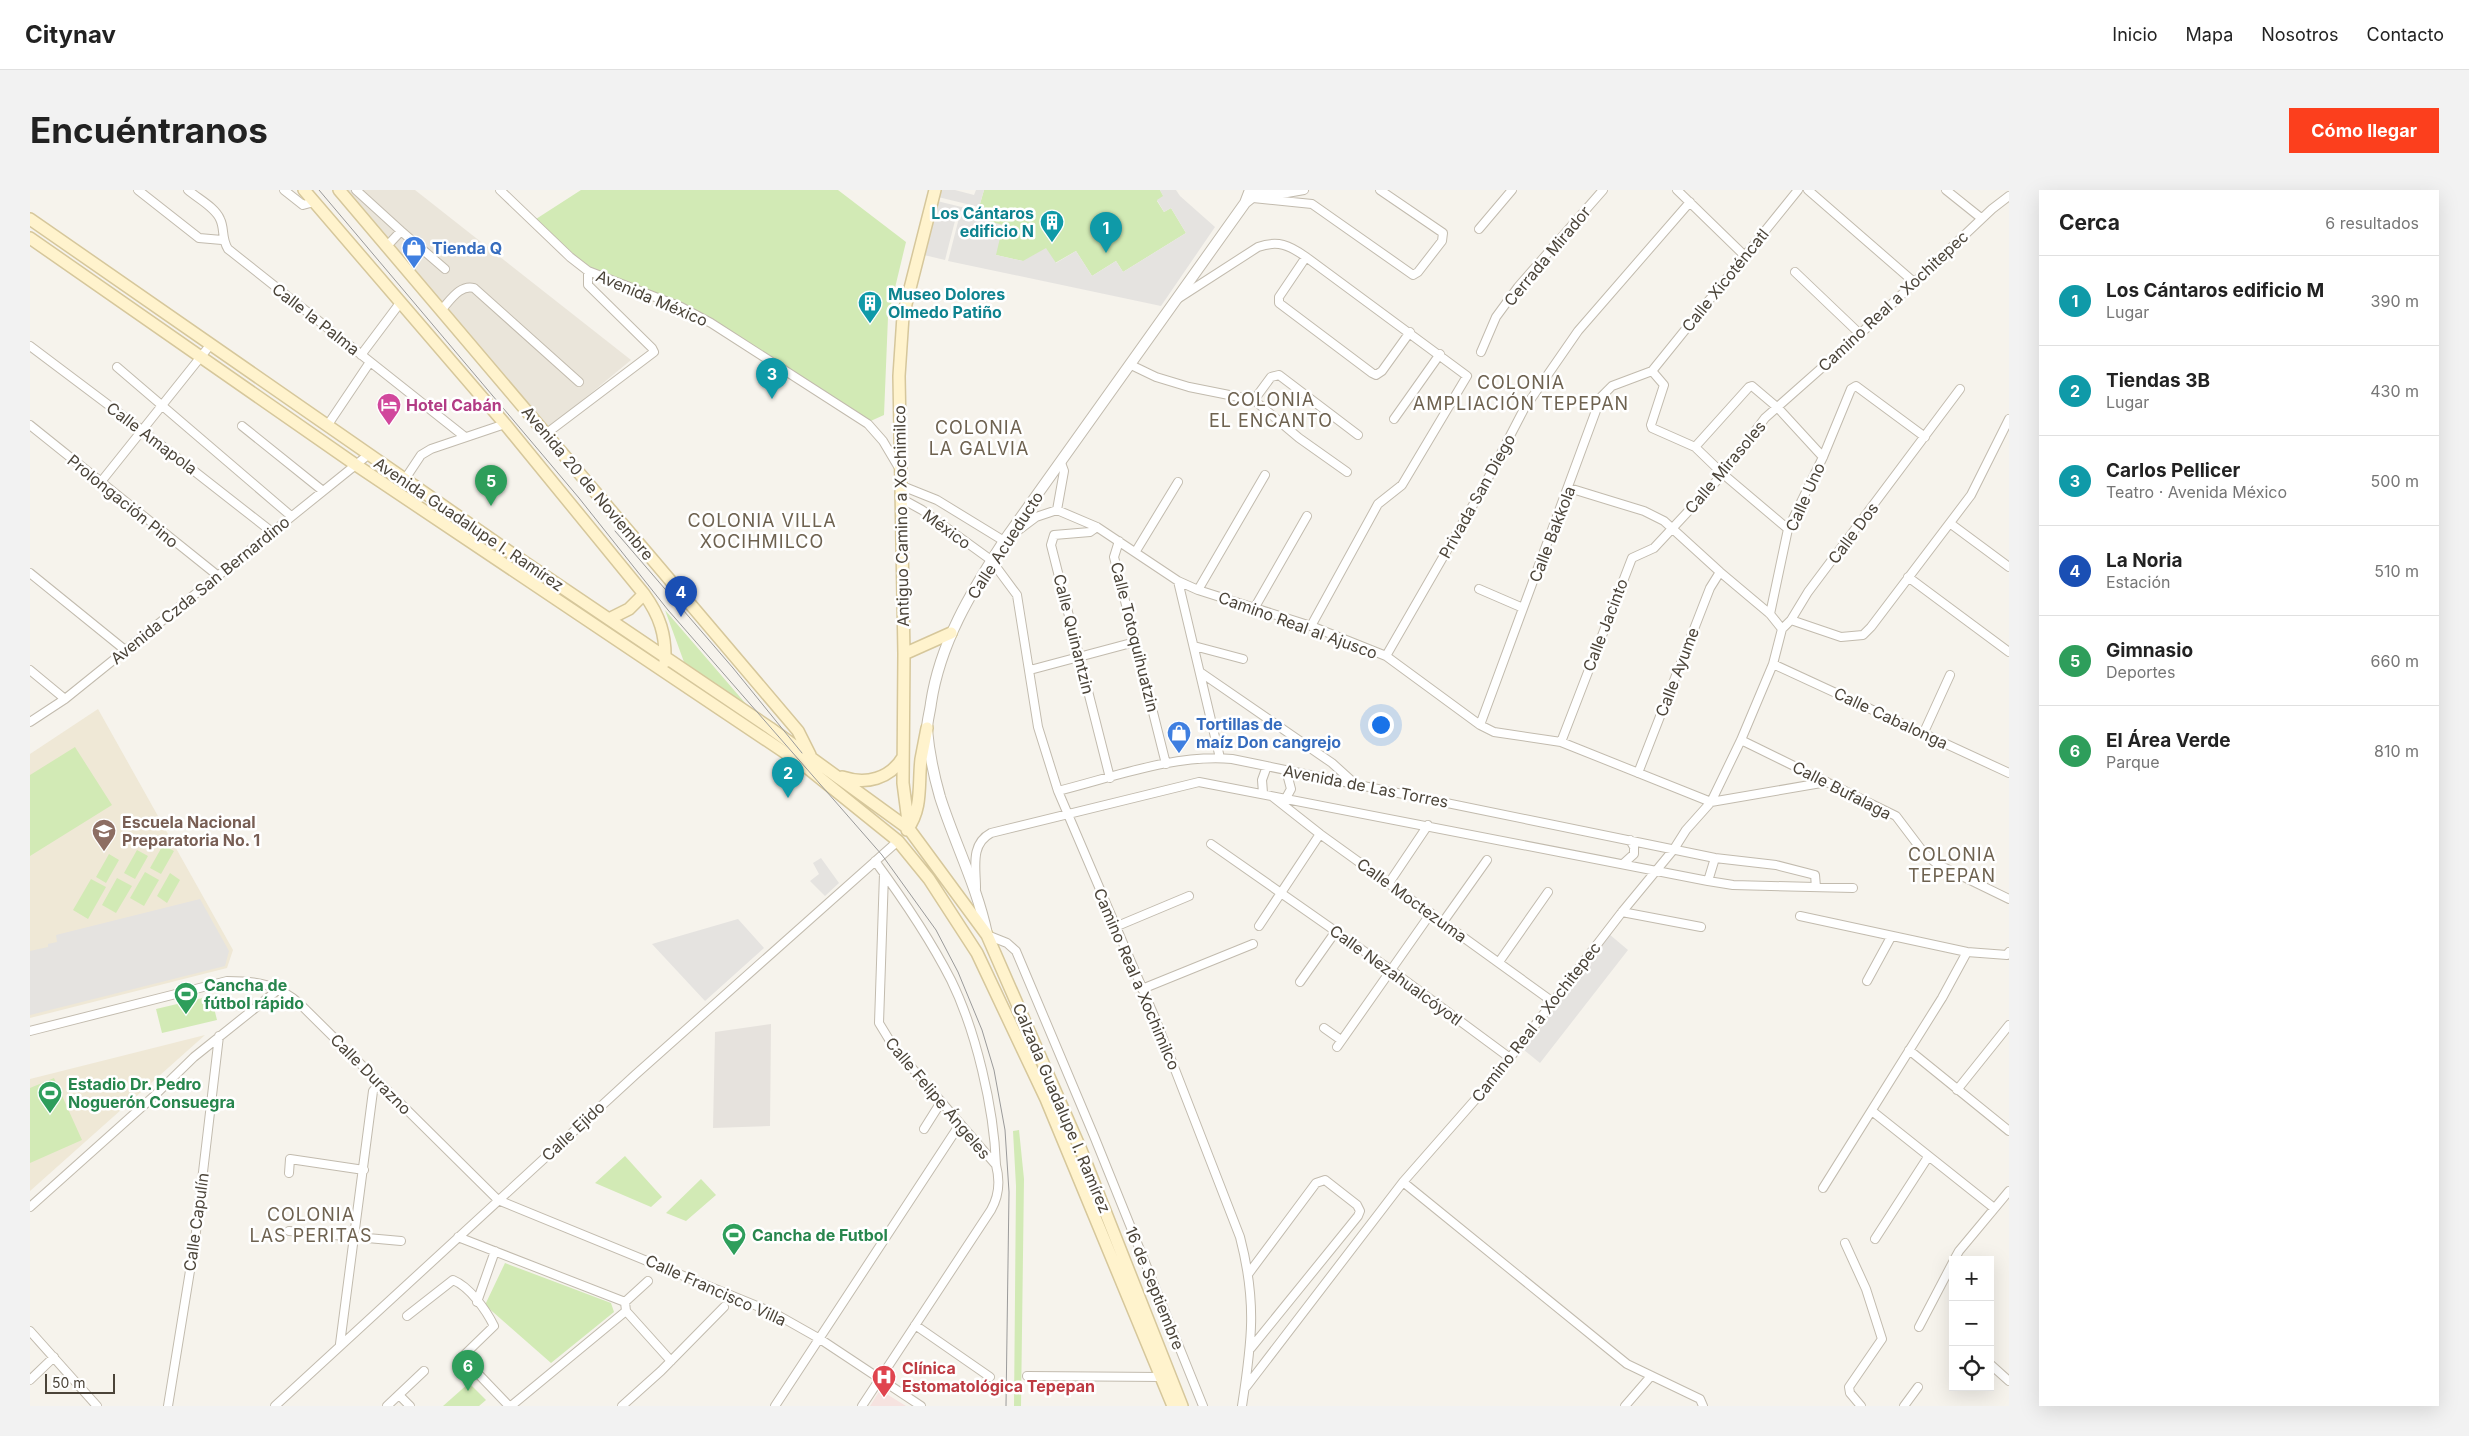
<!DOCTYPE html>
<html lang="es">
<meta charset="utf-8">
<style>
:root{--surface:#fff;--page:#f2f2f2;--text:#222;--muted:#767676;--line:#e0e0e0;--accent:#fc3f1d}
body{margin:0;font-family:Inter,sans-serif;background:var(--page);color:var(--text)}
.controls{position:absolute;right:15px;bottom:15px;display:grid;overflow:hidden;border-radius:0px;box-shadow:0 5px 20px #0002}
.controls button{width:45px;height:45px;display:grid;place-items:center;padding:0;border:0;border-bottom:1px solid var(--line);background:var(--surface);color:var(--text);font:25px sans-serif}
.scale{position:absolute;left:15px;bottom:12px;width:70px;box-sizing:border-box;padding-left:5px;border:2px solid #4b4439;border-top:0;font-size:14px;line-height:18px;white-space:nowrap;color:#4b4439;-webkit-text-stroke:4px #fff;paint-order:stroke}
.you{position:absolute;left:1350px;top:534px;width:18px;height:18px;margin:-12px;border:4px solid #fff;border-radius:50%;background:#1a73e8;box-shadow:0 0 0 8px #1a73e833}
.badge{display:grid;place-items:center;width:32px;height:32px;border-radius:50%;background:var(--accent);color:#fff;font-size:16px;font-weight:700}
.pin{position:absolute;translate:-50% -41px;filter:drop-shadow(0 1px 2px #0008)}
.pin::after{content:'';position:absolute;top:26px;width:18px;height:15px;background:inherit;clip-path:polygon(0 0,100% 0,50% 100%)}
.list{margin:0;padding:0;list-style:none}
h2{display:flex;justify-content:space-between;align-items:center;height:65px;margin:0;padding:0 20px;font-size:21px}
h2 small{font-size:16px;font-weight:400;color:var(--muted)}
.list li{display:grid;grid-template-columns:32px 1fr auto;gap:15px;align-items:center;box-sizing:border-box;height:90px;padding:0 20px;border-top:1px solid var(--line)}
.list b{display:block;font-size:19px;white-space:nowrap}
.list p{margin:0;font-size:16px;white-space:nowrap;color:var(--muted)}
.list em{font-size:16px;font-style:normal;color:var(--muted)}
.icon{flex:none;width:28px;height:28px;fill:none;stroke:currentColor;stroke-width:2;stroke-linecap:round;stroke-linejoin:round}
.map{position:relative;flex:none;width:1979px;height:1216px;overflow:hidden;border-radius:0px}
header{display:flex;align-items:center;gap:30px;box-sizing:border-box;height:70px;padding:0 25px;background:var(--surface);border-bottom:1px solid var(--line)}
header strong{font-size:24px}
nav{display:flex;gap:28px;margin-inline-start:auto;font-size:18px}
.intro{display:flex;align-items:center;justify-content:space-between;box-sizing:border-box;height:120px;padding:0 30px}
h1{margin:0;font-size:35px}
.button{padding:12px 22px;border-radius:0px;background:var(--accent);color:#fff;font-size:18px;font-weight:700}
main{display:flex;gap:30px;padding:0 30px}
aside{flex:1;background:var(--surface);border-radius:0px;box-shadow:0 5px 20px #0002}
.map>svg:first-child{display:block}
.residential{fill:#eae5da}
.industrial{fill:#e6e2dd}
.education{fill:#efe8d6}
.medical{fill:#f6e3e0}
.green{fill:#d2eab5}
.parking{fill:#e5e3e0}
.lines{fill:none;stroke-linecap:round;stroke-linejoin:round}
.minor-casing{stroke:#c2bbae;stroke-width:10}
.tertiary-casing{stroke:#c2bbae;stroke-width:12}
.secondary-casing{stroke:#d6c79b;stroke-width:14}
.minor{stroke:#fff;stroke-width:8}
.tertiary{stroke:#fff;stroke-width:10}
.secondary{stroke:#fff3cd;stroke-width:11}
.tram{stroke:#9a9a9a;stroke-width:1}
.labels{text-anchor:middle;stroke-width:5;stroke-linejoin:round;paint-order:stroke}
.culture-label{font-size:16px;font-weight:bold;fill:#0d838f;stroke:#fff;text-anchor:end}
.shop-label{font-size:16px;font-weight:bold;fill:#366cbe;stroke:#fff;text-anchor:start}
.street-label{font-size:16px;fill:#4b4439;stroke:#fff}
.hotel-label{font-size:16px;font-weight:bold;fill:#b23c85;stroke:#fff;text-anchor:start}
.education-label{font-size:16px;font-weight:bold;fill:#785e54;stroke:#fff;text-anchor:start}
.leisure-label{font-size:16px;font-weight:bold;fill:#27864d;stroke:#fff;text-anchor:start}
.health-label{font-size:16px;font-weight:bold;fill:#be3a42;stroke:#fff;text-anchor:start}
.neighbourhood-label{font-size:18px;letter-spacing:1px;fill:#6e6250;stroke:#fff}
</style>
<header>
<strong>Citynav</strong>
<nav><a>Inicio</a><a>Mapa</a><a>Nosotros</a><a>Contacto</a></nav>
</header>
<div class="intro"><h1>Encuéntranos</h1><a class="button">Cómo llegar</a></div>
<main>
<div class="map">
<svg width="1979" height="1216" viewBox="0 0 1979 1216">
<rect width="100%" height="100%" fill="#f6f3ec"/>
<path class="residential" d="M318,0H385L601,170L519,238Z"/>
<path class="industrial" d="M741,834L740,936L683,938L685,842Z"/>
<path class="education" d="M68,519L203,760L197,778L0,828V564Z
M175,845L0,1001V889Z"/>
<path class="medical" d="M850,1200L876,1216H840Z"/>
<path class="green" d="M551,0H808L876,52L858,127L854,225L834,234L758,187L679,133L622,102L565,85L539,69L506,29Z
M954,0H1130L1134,7L1127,11L1134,22L1141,18L1156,43L1093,82L1086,71L1062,86L1046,61L1025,73L993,71L966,65L946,28Z
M635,420L722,521L654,472Z
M45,557L82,615L0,666V585Z
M133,655L144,661L131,684L120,678Z
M107,660L118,666L105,689L94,683Z
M79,664L89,670L76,693L66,687Z
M115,682L129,690L114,716L100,708Z
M140,683L150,690L137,713L127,706Z
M87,688L102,696L86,723L72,715Z
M61,689L76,697L58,729L43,720Z
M181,806L187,830L132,843L126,819Z
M24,888L52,950L0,973V898Z
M989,940L994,989L991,1216H984L986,996L983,941Z
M595,966L632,1007L621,1017L565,993Z
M671,989L686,1005L656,1031L636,1023Z
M475,1073L581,1113L584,1122L521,1173L455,1115Z
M439,1193L456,1210L449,1216H413Z"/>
<path class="parking" d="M910,0H925L944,5L946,0H954L949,17L908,7Z
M1130,0H1146L1150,6L1185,37L1131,116L918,71L929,28L926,27L915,70L894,65L904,22L914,24L904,22L907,11L948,21L947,28L973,35L966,65L993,71L1016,58L1026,73L1046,61L1062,86L1086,71L1093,82L1156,43L1141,18L1134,22L1127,10L1133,6Z
M791,668L809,693L795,706L780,691L789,684L783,673Z
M170,709L199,761L195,776L0,825V761L18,757V754L27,752L26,745Z
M708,729L734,758L675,811L622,754Z
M1579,744L1598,760L1510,873L1494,860Z"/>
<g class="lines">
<defs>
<path id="minor" d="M108,0L169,48L192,50
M158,0C167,8 185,17 190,29C195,39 191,48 198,59L435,247
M254,0L273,15L284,12
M326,0L371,41
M470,0L540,67L558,81L651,117L681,133L838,234L853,251L869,278
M1647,0L1715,66
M1778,0L1885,93
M1916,0L1951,28
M1229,2L1257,3L1274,0
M1223,8L1282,14L1383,85L1388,82L1412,51L1413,43L1350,0
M1449,39L1482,0
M357,56L371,41L415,79
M1276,67L1249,107V113L1342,183L1346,185L1352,181L1380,142
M1765,82L1830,144
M1149,108L1228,57C1248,50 1259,55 1276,67L1437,186L1372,295L1348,314L1281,436
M411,120C420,111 430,94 444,98L549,192
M0,156L113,241L242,342
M1451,162L1466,127L1488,97L1573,0
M331,165L370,113
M1101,175L1126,187L1159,197L1224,210L1269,248L1317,282
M87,177L261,326
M1622,181L1634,195L1621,235L1622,238L1665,257L1693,284L1758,339
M1224,210L1241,187L1249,185L1328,245
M1364,229L1410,164
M0,235L187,385
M212,236L293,301
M297,236L340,172
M517,243L624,162L622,158L558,95V81
M1665,257L1719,197L1722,196L1748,218L1793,267
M375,289L391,265L401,259L475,234
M70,293L181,154
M872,296L907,310L974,351L1006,327L1027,320L1067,337L1148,391L1168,400L1281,436L1356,466L1450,535L1464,542L1531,552L1681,612L1797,592
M1539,298L1614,321L1634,331L1690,382L1740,424L1752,439
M872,309L892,320L961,370L987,405L1008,537L1028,601L1125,828L1210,1047C1227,1112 1222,1151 1212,1216
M1027,320L1034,281L1031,273
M1921,334L1979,377
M1067,337L1060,342L1024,345L1021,355L1080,588
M1089,351L1084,367L1136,574
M1106,361L1148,292
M0,383L95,460
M1878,387L1979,462
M1148,391L1190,568
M1449,399L1493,418
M1168,400L1235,285
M1225,417L1277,326
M1740,424L1758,339L1793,267L1821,199L1826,196L1895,247
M1761,430L1811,447L1833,445L1841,437L1941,305L1979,229
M1752,439L1761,430L1778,402L1930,199
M1164,456L1213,469
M1356,466L1454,296L1494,219L1548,141L1660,12
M1743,474L1979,583
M0,480L35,509
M1000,480L1105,452
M1170,482L1302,573L1324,593
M0,532L35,509L338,265
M1450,535L1571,207L1582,196L1622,181L1768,0
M1894,542L1920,485
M1711,550L1866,626L1894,663L1907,674L1979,709
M1531,552L1602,368L1624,358L1693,284L1735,228L1830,144L1962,19L1979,6
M1608,583L1680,398L1690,382
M1028,601C1084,587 1144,564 1202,569L1685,668L1746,675L1785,685L1786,697
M1233,603L1232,590L1237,576
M1243,607L1290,644L1523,812
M1256,608L1261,599L1256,580
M1181,654L1361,780L1480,868
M845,671C873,709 899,747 921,790C946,841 964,918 966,975
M1593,674L1604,664V657L1600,650
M1678,691L1685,668
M1359,693L1398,635
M946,698C946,678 940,654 961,643L1169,592L1678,691L1703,695L1823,698
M1592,722L1671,737
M1770,726L1937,762L1977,765L1979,762
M1413,732L1457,670
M1229,736L1290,644
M1085,737L1159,706
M957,745L977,753L986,761L1064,946L1173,1216
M1469,772L1518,702
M1837,791L1861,747
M1270,792L1306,741
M1112,799L1223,754
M1294,838L1311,850
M0,841L197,791C226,791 248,794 270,814L468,1010L744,1123L790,1149L891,1216
M1307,857L1401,723
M1879,860L1979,941
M1927,900L1979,835
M1842,921L1964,1018
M894,939L911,912
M259,983L260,969L334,980
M1373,992L1597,1174L1670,1209L1673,1216
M1793,998L1912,808L1937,762
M0,1017L123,907L164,867L249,799
M259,1041L371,1051
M428,1047L595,1112
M1845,1049L1898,967
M1815,1053L1836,1099L1852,1149L1819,1197L1820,1203L1831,1216
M1924,1070L1929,1061L1979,1001
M1219,1083L1286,993L1295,990L1327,1015L1330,1021L1328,1026L1221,1158
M447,1112L465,1061
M596,1121L641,1171
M377,1126L423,1090C440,1097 456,1120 464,1136L432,1167L479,1216
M885,1135L960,1187
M1889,1137L1923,1072
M0,1141L67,1216
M310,1154L343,901L349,894
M1960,1174L1979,1191
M997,1186L1131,1187
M0,1190L24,1167
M1216,1197L1373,992L1466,886L1592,722L1644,659L1656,640L1681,612L1711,550L1743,474L1752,439
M369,1205L380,1216
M138,1216L165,1050L189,846
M245,1216L605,885L868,651
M357,1216L394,1181
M481,1216L596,1121L595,1112L618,1091
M592,1216L631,1181L694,1117
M745,1216L930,934
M832,1216L961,1020C969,1006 970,990 966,975L863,856L849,833L854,684
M1595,1216L1621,1186
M1874,1216L1888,1197"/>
<path id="tertiary" d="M1216,12L1231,0
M957,744C947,696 925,654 910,607C904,586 899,562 897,540C897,531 900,522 901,513C910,453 941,402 974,351L1215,13L1220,0"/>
<path id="secondary" d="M274,0L475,234L614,404C630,426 636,445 635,472
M309,0L768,541L780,565
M0,29L484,365L740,538L879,639L957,745L1051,960L1152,1216
M0,48L326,275L775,576L868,651L899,689L947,763L1016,909L1143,1216
M579,429L599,419L614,404
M874,464L921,443
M812,587C836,595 860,589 873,567
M879,639L873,593L874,464L869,186L873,126L905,0
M877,640C893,618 888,595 891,569C893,559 895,548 897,538"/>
</defs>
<use href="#minor" class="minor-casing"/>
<use href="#tertiary" class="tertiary-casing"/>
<use href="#secondary" class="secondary-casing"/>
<use href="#minor" class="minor"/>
<use href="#tertiary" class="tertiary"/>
<use href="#secondary" class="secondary"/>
<path class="tram" d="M289,0L549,308L638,420L852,665L906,740L928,782L952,840L964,880L975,940L979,1002L976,1216
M585,341L703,478L772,563"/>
</g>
<defs>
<symbol id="building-pin" viewBox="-11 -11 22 30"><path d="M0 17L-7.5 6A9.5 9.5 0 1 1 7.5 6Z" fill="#0f9aa8" stroke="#fff"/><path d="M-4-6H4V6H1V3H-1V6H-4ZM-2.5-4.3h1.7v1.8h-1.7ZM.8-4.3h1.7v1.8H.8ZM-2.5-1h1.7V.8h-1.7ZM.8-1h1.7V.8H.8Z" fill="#fff"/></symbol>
<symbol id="shop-pin" viewBox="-11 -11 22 30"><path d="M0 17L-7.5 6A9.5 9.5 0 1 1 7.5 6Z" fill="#3f7fe0" stroke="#fff"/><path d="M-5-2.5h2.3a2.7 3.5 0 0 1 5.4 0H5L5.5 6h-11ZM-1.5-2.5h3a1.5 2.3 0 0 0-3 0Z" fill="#fff"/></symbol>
<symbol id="hotel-pin" viewBox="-11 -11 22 30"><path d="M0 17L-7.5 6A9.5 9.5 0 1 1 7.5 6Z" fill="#d1479c" stroke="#fff"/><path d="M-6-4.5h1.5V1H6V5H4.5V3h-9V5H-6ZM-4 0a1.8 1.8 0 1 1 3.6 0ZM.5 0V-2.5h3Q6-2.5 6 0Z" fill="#fff"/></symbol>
<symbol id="school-pin" viewBox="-11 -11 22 30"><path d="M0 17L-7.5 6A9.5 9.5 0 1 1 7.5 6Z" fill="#8d6e63" stroke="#fff"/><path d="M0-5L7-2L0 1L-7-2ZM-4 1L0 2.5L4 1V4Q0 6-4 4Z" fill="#fff"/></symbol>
<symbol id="stadium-pin" viewBox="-11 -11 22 30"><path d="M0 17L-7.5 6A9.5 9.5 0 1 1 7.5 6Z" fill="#2e9e5b" stroke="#fff"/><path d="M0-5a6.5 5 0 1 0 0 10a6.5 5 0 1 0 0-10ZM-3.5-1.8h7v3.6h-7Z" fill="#fff"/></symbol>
<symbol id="hospital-pin" viewBox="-11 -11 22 30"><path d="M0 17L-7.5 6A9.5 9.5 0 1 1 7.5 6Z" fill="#e0444e" stroke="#fff"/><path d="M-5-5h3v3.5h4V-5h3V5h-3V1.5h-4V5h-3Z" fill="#fff"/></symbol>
</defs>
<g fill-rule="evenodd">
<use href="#building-pin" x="1008" y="18" width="28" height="38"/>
<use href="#shop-pin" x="370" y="44" width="28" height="38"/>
<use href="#building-pin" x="826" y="99" width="28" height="38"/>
<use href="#hotel-pin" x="345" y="201" width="28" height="38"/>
<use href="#shop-pin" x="1135" y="529" width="28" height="38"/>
<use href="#school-pin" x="60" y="627" width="28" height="38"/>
<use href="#stadium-pin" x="142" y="790" width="28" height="38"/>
<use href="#stadium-pin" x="6" y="889" width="28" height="38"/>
<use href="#stadium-pin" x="690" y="1031" width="28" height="38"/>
<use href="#hospital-pin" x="840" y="1173" width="28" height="38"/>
</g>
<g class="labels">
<g class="culture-label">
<text x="1004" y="29">Los Cántaros<tspan x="1004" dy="18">edificio N</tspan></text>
<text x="858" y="110" text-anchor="start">Museo Dolores<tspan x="858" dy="18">Olmedo Patiño</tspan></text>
</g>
<g class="shop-label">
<text x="402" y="64">Tienda Q</text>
<text x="1166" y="540">Tortillas de<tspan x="1166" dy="18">maíz Don cangrejo</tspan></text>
</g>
<g class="street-label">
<text transform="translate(1517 66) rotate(-50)" y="6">Cerrada Mirador</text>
<text transform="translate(1695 90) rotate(-51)" y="6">Calle Xicoténcatl</text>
<text transform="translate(622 108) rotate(23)" y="6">Avenida México</text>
<text transform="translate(1863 111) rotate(-43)" y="6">Camino Real a Xochitepec</text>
<text transform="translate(286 129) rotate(38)" y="6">Calle la Palma</text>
<text transform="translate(122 248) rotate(37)" y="6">Calle Amapola</text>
<text transform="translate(1695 277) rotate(-50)" y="6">Calle Mirasoles</text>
<text transform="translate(558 293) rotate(50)" y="6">Avenida 20 de Noviembre</text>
<text transform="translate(1447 306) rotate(-61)" y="6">Privada San Diego</text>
<text transform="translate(1775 307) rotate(-66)" y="6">Calle Uno</text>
<text transform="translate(93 311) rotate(39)" y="6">Prolongación Pino</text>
<text transform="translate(871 326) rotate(-91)" y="6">Antiguo Camino a Xochimilco</text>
<text transform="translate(439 334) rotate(34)" y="6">Avenida Guadalupe I. Ramírez</text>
<text transform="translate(917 339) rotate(36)" y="6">México</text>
<text transform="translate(1823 343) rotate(-53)" y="6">Calle Dos</text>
<text transform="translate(1522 344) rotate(-69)" y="6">Calle Bakkola</text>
<text transform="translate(975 355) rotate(-57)" y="6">Calle Acueducto</text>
<text transform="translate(170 400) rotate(-39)" y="6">Avenida Czda San Bernardino</text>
<text transform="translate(1268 435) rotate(20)" y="6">Camino Real al Ajusco</text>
<text transform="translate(1575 435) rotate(-69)" y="6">Calle Jacinto</text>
<text transform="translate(1044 444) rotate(76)" y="6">Calle Quinantzin</text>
<text transform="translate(1105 447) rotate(76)" y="6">Calle Totoquihuatzin</text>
<text transform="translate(1647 482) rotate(-69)" y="6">Calle Ayume</text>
<text transform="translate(1861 528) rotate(25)" y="6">Calle Cabalonga</text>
<text transform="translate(1336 596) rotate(11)" y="6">Avenida de Las Torres</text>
<text transform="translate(1812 600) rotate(27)" y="6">Calle Bufalaga</text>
<text transform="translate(1382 710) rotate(36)" y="6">Calle Moctezuma</text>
<text transform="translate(1366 785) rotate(36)" y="6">Calle Nezahualcóyotl</text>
<text transform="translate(1107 789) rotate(67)" y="6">Camino Real a Xochimilco</text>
<text transform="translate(1506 832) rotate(-52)" y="6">Camino Real a Xochitepec</text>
<text transform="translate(341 884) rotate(45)" y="6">Calle Durazno</text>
<text transform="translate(908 908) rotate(50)" y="6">Calle Felipe Ángeles</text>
<text transform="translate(1032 918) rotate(67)" y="6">Calzada Guadalupe I. Ramírez</text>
<text transform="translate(543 941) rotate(-43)" y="6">Calle Ejido</text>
<text transform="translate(166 1032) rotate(-82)" y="6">Calle Capulín</text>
<text transform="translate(1125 1098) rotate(68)" y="6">16 de Septiembre</text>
<text transform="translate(686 1100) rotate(24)" y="6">Calle Francisco Villa</text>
</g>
<g class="hotel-label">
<text x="376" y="221">Hotel Cabán</text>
</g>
<g class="education-label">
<text x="92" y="638">Escuela Nacional<tspan x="92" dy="18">Preparatoria No. 1</tspan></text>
</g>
<g class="leisure-label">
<text x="174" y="801">Cancha de<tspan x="174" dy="18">fútbol rápido</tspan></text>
<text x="38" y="900">Estadio Dr. Pedro<tspan x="38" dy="18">Noguerón Consuegra</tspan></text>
<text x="722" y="1051">Cancha de Futbol</text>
</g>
<g class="health-label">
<text x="872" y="1184">Clínica<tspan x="872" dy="18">Estomatológica Tepepan</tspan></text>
</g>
<g class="neighbourhood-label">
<text x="1491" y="199">COLONIA<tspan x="1491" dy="21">AMPLIACIÓN TEPEPAN</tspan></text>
<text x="1241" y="216">COLONIA<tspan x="1241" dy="21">EL ENCANTO</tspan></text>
<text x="949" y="244">COLONIA<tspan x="949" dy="21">LA GALVIA</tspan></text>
<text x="732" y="337">COLONIA VILLA<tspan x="732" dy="21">XOCIHMILCO</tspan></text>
<text x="1922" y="671">COLONIA<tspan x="1922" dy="21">TEPEPAN</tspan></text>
<text x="281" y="1031">COLONIA<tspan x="281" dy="21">LAS PERITAS</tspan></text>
</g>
</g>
</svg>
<div class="controls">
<button>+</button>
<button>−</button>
<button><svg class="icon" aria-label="locate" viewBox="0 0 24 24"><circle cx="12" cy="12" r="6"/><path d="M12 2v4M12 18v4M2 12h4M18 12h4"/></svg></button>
</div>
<div class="scale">50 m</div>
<div class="you"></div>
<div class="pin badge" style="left:1076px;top:63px;background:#0f9aa8">1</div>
<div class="pin badge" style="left:758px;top:608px;background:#0f9aa8">2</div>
<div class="pin badge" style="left:742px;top:209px;background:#0f9aa8">3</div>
<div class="pin badge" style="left:651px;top:427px;background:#1a4fb4">4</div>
<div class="pin badge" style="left:461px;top:316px;background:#2e9e5b">5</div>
<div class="pin badge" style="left:438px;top:1201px;background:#2e9e5b">6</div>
</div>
<aside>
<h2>Cerca<small>6 resultados</small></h2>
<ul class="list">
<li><span class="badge" style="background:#0f9aa8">1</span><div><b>Los Cántaros edificio M</b><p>Lugar</p></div><em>390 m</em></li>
<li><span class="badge" style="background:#0f9aa8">2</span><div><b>Tiendas 3B</b><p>Lugar</p></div><em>430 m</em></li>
<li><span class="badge" style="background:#0f9aa8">3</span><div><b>Carlos Pellicer</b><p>Teatro · Avenida México</p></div><em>500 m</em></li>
<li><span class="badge" style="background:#1a4fb4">4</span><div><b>La Noria</b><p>Estación</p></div><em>510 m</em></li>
<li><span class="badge" style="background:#2e9e5b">5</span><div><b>Gimnasio</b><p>Deportes</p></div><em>660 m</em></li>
<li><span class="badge" style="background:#2e9e5b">6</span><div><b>El Área Verde</b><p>Parque</p></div><em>810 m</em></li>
</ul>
</aside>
</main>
